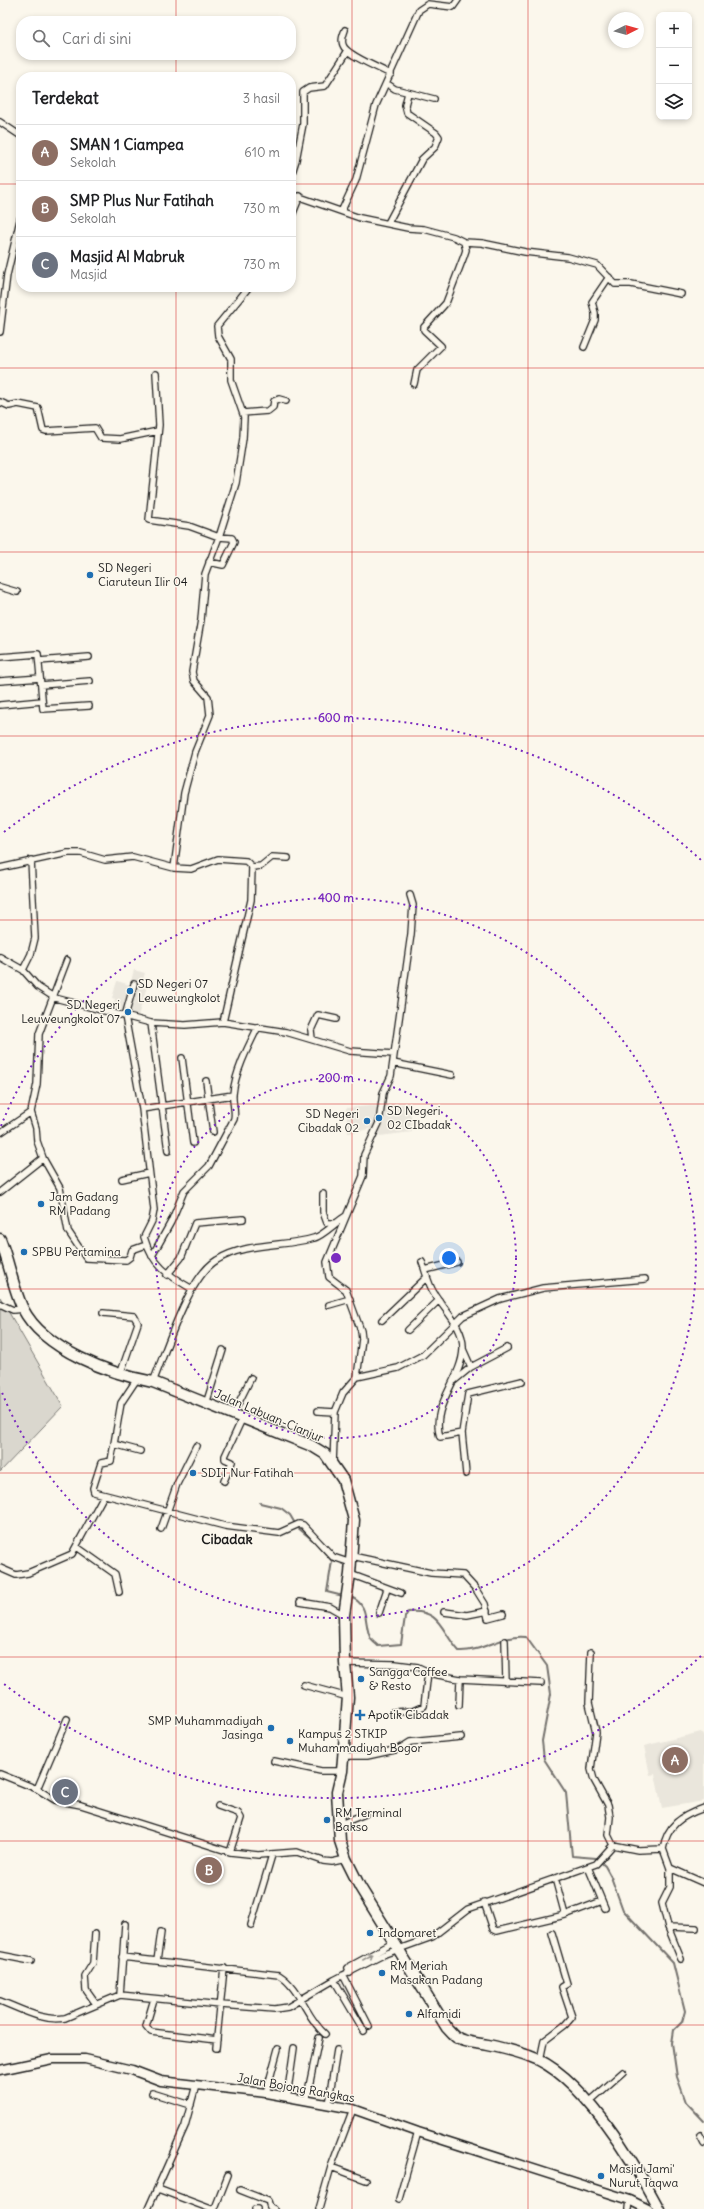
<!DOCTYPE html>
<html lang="id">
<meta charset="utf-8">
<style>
:root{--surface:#fff;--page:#f2f2f2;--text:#202124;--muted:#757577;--line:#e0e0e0;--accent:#1f6fb2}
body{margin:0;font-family:Delius,sans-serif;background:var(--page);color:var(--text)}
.controls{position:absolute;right:12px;top:12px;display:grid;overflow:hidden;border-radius:8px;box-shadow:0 2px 6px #0003}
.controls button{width:36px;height:36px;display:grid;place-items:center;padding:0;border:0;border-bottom:1px solid var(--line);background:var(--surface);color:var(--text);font:20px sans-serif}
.compass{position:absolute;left:608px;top:12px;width:36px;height:36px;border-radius:50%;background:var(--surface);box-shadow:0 2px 6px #0003;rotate:85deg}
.you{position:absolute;left:449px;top:1258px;width:14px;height:14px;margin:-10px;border:3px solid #fff;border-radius:50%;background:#1a73e8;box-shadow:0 0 0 6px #1a73e833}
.badge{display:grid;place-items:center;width:26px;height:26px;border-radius:50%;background:var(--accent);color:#fff;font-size:13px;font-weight:700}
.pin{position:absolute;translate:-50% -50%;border:2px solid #fff;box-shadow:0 1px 4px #0006}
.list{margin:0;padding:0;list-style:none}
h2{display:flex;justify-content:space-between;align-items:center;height:52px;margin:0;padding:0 16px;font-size:17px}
h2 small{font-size:13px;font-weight:400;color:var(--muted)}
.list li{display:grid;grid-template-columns:26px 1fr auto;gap:12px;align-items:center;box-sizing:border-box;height:56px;padding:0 16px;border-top:1px solid var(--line)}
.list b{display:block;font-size:15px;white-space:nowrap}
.list p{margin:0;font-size:13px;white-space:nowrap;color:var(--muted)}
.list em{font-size:13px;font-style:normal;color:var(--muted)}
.icon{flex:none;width:22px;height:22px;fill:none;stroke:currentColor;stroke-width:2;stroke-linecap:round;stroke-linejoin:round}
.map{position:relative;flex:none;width:704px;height:2209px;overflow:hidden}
.search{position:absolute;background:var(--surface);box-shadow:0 2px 6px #0003;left:16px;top:16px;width:280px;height:44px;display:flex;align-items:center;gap:10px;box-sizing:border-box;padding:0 14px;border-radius:16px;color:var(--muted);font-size:15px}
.panel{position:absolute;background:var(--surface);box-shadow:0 2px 6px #0003;left:16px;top:72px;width:280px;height:220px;border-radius:16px}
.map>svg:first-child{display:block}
.built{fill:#eae6dc}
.green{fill:#dad7ce;stroke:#7b7a75}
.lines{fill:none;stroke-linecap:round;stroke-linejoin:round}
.stream{stroke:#74726e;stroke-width:2}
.street-casing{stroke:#1c1c1c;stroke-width:8}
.secondary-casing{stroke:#1c1c1c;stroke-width:11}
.highway-casing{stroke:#1c1c1c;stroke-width:13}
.street{stroke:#fbf7ec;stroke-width:5.5}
.secondary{stroke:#fbf7ec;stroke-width:8}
.highway{stroke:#fbf7ec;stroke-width:10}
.oneway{stroke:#97948e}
.grid{fill:none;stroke:#d62828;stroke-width:1;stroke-opacity:0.55}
.ring{fill:none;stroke:#7b2cbf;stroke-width:2;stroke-dasharray:2 4}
.poi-dot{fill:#1f6fb2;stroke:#fbf7ec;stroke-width:1.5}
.labels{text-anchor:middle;stroke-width:3;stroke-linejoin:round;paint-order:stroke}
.poi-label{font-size:12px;fill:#1c1c1c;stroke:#fbf7ec;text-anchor:start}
.street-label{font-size:12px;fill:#1c1c1c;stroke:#fbf7ec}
.quarter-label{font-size:14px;font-weight:bold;fill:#1c1c1c;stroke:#fbf7ec}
.centre{fill:#7b2cbf;stroke:#fbf7ec;stroke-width:2}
.ring-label{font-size:12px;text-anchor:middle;font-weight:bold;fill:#7b2cbf;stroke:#fbf7ec;stroke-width:3;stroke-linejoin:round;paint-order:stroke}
</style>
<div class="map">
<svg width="704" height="2209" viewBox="0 0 704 2209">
<rect width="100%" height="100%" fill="#fbf7ec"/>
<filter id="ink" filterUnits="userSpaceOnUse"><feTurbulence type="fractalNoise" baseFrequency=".025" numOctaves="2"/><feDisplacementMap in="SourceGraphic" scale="8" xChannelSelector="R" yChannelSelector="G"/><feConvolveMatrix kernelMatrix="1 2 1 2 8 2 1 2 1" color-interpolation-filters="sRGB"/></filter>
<g filter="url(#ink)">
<path class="built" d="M134,970L145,973L142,982L148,983L138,1016L112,1008L115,999L112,998L117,981L130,985Z
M410,1103L412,1132L380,1136L376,1128L348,1133L346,1108Z
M701,1732L704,1736V1801L662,1808L655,1774L650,1775L644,1746Z"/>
<path class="green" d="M0,1297L63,1406L0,1472Z"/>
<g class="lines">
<path class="stream" d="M260,1503L281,1508L290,1515L297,1527L315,1542L332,1561L327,1592L343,1596
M350,1597C371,1604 363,1626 371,1639C372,1641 376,1644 378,1646L401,1644L405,1617L408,1612C442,1609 440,1631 459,1651C483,1652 503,1634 526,1637L547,1666L551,1694L542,1741L544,1759L566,1793L572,1856L596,1858L605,1866L611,1877L623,1910L673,1963L685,2011L682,2022L674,2030L672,2043L677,2077L686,2102L704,2121"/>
<defs>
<path id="street" d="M345,30C343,35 341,40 343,45C346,55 381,69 391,74
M386,83L395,89L434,99
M0,122L21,136
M291,176L296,160L303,124V92L309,88L325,86L347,52
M291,194L360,218L408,228L424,229L454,237L464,242L466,250L464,256L446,303L424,327V330L441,346L417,370L414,384
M342,210L356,180L376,105L419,10L428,4L453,7L458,0
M291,218L300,196
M388,223L422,159L435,147L439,137L436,133L407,113L405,105L408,93
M464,242L482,243L525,252L568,257L597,265L615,284H631L681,294
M0,332L7,275L21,216
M584,347L595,320V313L592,302L609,277
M156,373L159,425L149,520L189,526L219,537L205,574L201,620L192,672L194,681L208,697L210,715L195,752L184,793L174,868
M0,402L9,406L18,404L38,408L43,430L46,431L95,428L101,438L120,439L158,431
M243,413L268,411L273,407L274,401L279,399L286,401
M209,562L223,565L234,542L232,538L219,537L236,483L243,438L244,417L231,380V359L218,336L217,326L249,287
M0,587L17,592
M0,657L38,654L43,709L89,706
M39,661L89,657
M0,681L40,678
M41,685L90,681
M0,705L42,701
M252,867L261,866L272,857L288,858
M0,868L68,853H81L105,860L133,857L174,868L191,869L218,859L246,861L252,867L251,900L223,1022L286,1032L350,1051L394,1054
M0,957L23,970L38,987L55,998L151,1023L185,1025L223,1022
M67,960L39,1034L37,1084L31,1112L36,1128L37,1141L43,1158L60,1188L68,1231L86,1258L126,1260L130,1257L132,1250L146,1245
M23,970L31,954L35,938L31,860
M134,984L125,1016L142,1109L154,1210L152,1221L144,1237C152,1265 168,1275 192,1289
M151,1023L168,1151
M312,1039L311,1030L318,1015L336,1019
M182,1058L193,1143
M393,1063L452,1075
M206,1081L213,1132
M142,1109L233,1095
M0,1133L31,1112
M122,1179L149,1173
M0,1192L43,1158
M323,1194V1212L327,1223H334
M152,1256L171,1222L184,1191L209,1166L234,1119C236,1111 232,1103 233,1094C235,1072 248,1047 258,1027
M422,1262C426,1272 428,1284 434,1293C445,1311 464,1327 463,1349C462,1379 430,1406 440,1437L462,1433
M425,1270L457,1262
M167,1275L181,1258L195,1223L243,1219
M0,1304L13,1310L24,1309
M329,1305L350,1299
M103,1313L134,1316L138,1323L121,1372
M382,1320L427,1277
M408,1330L439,1300
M463,1349L471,1367
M357,1377L362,1339L361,1331L346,1290L329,1277L327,1262L363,1176L364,1155L379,1123L383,1093L391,1076L411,934L413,905L410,895
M137,1379L121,1403L111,1461L101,1463L93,1488L94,1492L225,1526L279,1533L299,1524L303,1525L333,1557L351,1563
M454,1381L471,1367L507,1348
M153,1382C166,1351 188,1277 217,1260C245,1242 284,1247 314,1238C323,1236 337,1221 346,1216
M206,1404L223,1350
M318,1411L335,1412
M233,1414L251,1378
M114,1444L140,1451
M333,1464L335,1412L343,1393L357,1377L398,1368L423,1355L463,1316L500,1299L543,1288L645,1279
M466,1474L462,1433L468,1394L522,1381
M224,1481L232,1462L225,1459V1456L242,1419
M161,1529L177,1484L196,1446
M77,1547L115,1574L119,1592
M352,1556L431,1573L463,1575L475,1588L485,1604L488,1618L503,1614
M0,1568L16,1575L28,1573L72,1554L104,1495
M350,1574L401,1593
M300,1602L330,1607L344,1615
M444,1612L467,1615L487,1611
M379,1613L387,1589
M505,1641L506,1682
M591,1652L589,1703L596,1732L591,1769L594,1780L608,1805L610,1817L608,1835L613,1845
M345,1663L395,1664L418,1667L433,1674L460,1679L541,1683
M304,1685L348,1697
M459,1705L460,1679
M393,1712L413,1711L424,1706L428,1672
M343,1756H367L399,1749L410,1742L461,1737
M274,1761L321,1771H342
M0,1774L37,1789L55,1800L81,1805L230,1852L258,1855L297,1852L323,1861L332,1862L346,1859
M37,1789L67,1719
M218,1806L238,1813L241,1818L230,1852
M338,1825L365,1814
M663,1849L670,1868V1887L662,1903L668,1927L681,1959
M588,1867L605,1908
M670,1868L704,1883
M555,1878L565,1915
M484,1902L493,1929L497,1931L565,1915L602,1901
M251,1925L272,1855
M668,1927L696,1928
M95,1934L93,1963L85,1976L86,1990L96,2004
M0,1955L31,1961
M122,1957L279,1975C301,1989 306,2018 325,2034
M157,1961L161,1932
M350,1973L347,1968L393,1943
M343,1975L369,2026
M334,1980L364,2031
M120,1995L125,1924
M154,1999L146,2026L151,2032L217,2040
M0,2001C21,2009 43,2022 65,2018L120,1995L221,2005L275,2009L288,2007L334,1980L385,1954L432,1937L468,1909L596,1864L613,1845L638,1850L663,1849C667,1825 681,1816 704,1808
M216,2048L224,1968
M540,2060L544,2041L565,2025L572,2017L562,1987L567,1984L552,1933
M152,2093L191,2105
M266,2093L278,2049
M287,2097L294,2048
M306,2101L319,2038
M588,2103L623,2072
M328,2105L337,2050
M700,2135L704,2143
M331,2167L366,2180
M158,2189L211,2209
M240,2190L268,2201L270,2207L274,2209
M399,2199L418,2132
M148,2209L185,2126L196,2085
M212,2209L215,2208L228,2175
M255,2209H257
M319,2209L331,2167L353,2109
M629,2209L630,2200"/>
<path id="secondary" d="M0,2070L52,2059H85L132,2070L161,2081L266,2093L353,2109L418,2132L630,2200L648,2209"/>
<path id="highway" d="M0,1239C9,1262 13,1288 23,1309C44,1350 111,1374 153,1382L312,1446L325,1454L343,1480L354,1520L350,1574L344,1615L345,1663L348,1697L342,1771L337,1792L340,1841L346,1859L360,1887L447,2028C450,2031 453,2035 456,2037C465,2043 478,2043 488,2045C502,2048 516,2051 529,2056C581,2073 634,2162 659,2209"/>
</defs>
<use href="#street" class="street-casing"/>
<use href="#secondary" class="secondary-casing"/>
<use href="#highway" class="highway-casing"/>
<use href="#street" class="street"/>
<use href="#secondary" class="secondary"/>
<use href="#highway" class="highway"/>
</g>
<defs><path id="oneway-shaft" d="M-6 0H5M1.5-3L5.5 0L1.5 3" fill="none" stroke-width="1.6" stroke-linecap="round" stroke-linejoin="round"/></defs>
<use class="oneway" href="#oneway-shaft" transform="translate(368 1957) rotate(-30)"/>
</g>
<path class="grid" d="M176,0V21M352,0V2209M528,0V2209M176,55V77M0,184H21M291,184H704M176,287V2209M0,368H704M0,552H704M0,736H704M0,920H704M0,1104H704M0,1289H704M0,1473H704M0,1657H704M0,1841H704M0,2025H704"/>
<g class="ring">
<circle cx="336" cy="1258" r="180"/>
<path d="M1 1126A360 360 0 1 1 1 1390"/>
<path d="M701 1656A540 540 0 0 1 4 1684M4 832A540 540 0 0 1 701 860"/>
</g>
<g class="poi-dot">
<circle cx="90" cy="575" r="4"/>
<circle cx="130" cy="991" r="4"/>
<circle cx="128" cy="1012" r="4"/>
<circle cx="379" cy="1118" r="4"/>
<circle cx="367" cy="1121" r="4"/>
<circle cx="41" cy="1204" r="4"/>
<circle cx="24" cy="1252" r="4"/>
<circle cx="193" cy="1473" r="4"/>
<circle cx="361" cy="1679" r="4"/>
<path d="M358 1709h4v4h4v4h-4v4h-4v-4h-4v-4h4z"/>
<circle cx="271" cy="1728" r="4"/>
<circle cx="290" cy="1741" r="4"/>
<circle cx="327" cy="1820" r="4"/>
<circle cx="370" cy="1933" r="4"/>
<circle cx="382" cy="1973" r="4"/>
<circle cx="409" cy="2014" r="4"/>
<circle cx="601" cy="2176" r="4"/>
</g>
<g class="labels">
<g class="poi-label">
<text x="98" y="572">SD Negeri<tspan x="98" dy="14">Ciaruteun Ilir 04</tspan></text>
<text x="138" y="988">SD Negeri 07<tspan x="138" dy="14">Leuweungkolot</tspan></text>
<text x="120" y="1009" text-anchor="end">SD Negeri<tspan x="120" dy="14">Leuweungkolot 07</tspan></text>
<text x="387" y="1115">SD Negeri<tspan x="387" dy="14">02 CIbadak</tspan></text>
<text x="359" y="1118" text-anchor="end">SD Negeri<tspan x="359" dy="14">Cibadak 02</tspan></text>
<text x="49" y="1201">Jam Gadang<tspan x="49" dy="14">RM Padang</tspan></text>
<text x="32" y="1256">SPBU Pertamina</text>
<text x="201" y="1477">SDIT Nur Fatihah</text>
<text x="369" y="1676">Sangga Coffee<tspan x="369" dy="14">&amp; Resto</tspan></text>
<text x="368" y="1719">Apotik Cibadak</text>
<text x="263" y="1725" text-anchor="end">SMP Muhammadiyah<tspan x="263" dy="14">Jasinga</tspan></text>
<text x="298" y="1738">Kampus 2 STKIP<tspan x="298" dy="14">Muhammadiyah Bogor</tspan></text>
<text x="335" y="1817">RM Terminal<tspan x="335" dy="14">Bakso</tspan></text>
<text x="378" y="1937">Indomaret</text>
<text x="390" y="1970">RM Meriah<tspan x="390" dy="14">Masakan Padang</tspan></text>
<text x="417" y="2018">Alfamidi</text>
<text x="609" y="2173">Masjid Jami'<tspan x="609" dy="14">Nurut Taqwa</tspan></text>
</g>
<g class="street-label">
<text transform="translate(269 1416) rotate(23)" y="4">Jalan Labuan-Cianjur</text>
<text transform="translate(296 2088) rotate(10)" y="4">Jalan Bojong Rangkas</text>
</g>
<g class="quarter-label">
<text x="227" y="1544">Cibadak</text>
</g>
</g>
<circle cx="336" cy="1258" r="6" class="centre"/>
<g class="ring-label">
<text x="336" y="722">600 m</text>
<text x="336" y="902">400 m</text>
<text x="336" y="1082">200 m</text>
</g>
</svg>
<div class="controls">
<button>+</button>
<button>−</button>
<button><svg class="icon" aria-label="layers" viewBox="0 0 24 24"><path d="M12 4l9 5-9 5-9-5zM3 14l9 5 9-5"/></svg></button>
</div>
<svg class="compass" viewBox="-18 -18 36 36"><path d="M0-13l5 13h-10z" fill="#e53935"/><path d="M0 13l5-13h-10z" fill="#757577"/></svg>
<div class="you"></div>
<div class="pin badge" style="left:675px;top:1760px;background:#8d6e63">A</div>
<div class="pin badge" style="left:209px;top:1870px;background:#8d6e63">B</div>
<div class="pin badge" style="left:65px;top:1792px;background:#6b7280">C</div>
<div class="search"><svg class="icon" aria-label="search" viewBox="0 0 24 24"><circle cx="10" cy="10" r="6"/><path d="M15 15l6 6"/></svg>Cari di sini</div>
<section class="panel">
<h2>Terdekat<small>3 hasil</small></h2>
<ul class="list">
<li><span class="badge" style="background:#8d6e63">A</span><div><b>SMAN 1 Ciampea</b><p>Sekolah</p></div><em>610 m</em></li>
<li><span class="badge" style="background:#8d6e63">B</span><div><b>SMP Plus Nur Fatihah</b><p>Sekolah</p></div><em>730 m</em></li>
<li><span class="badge" style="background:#6b7280">C</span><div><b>Masjid Al Mabruk</b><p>Masjid</p></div><em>730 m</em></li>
</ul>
</section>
</div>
